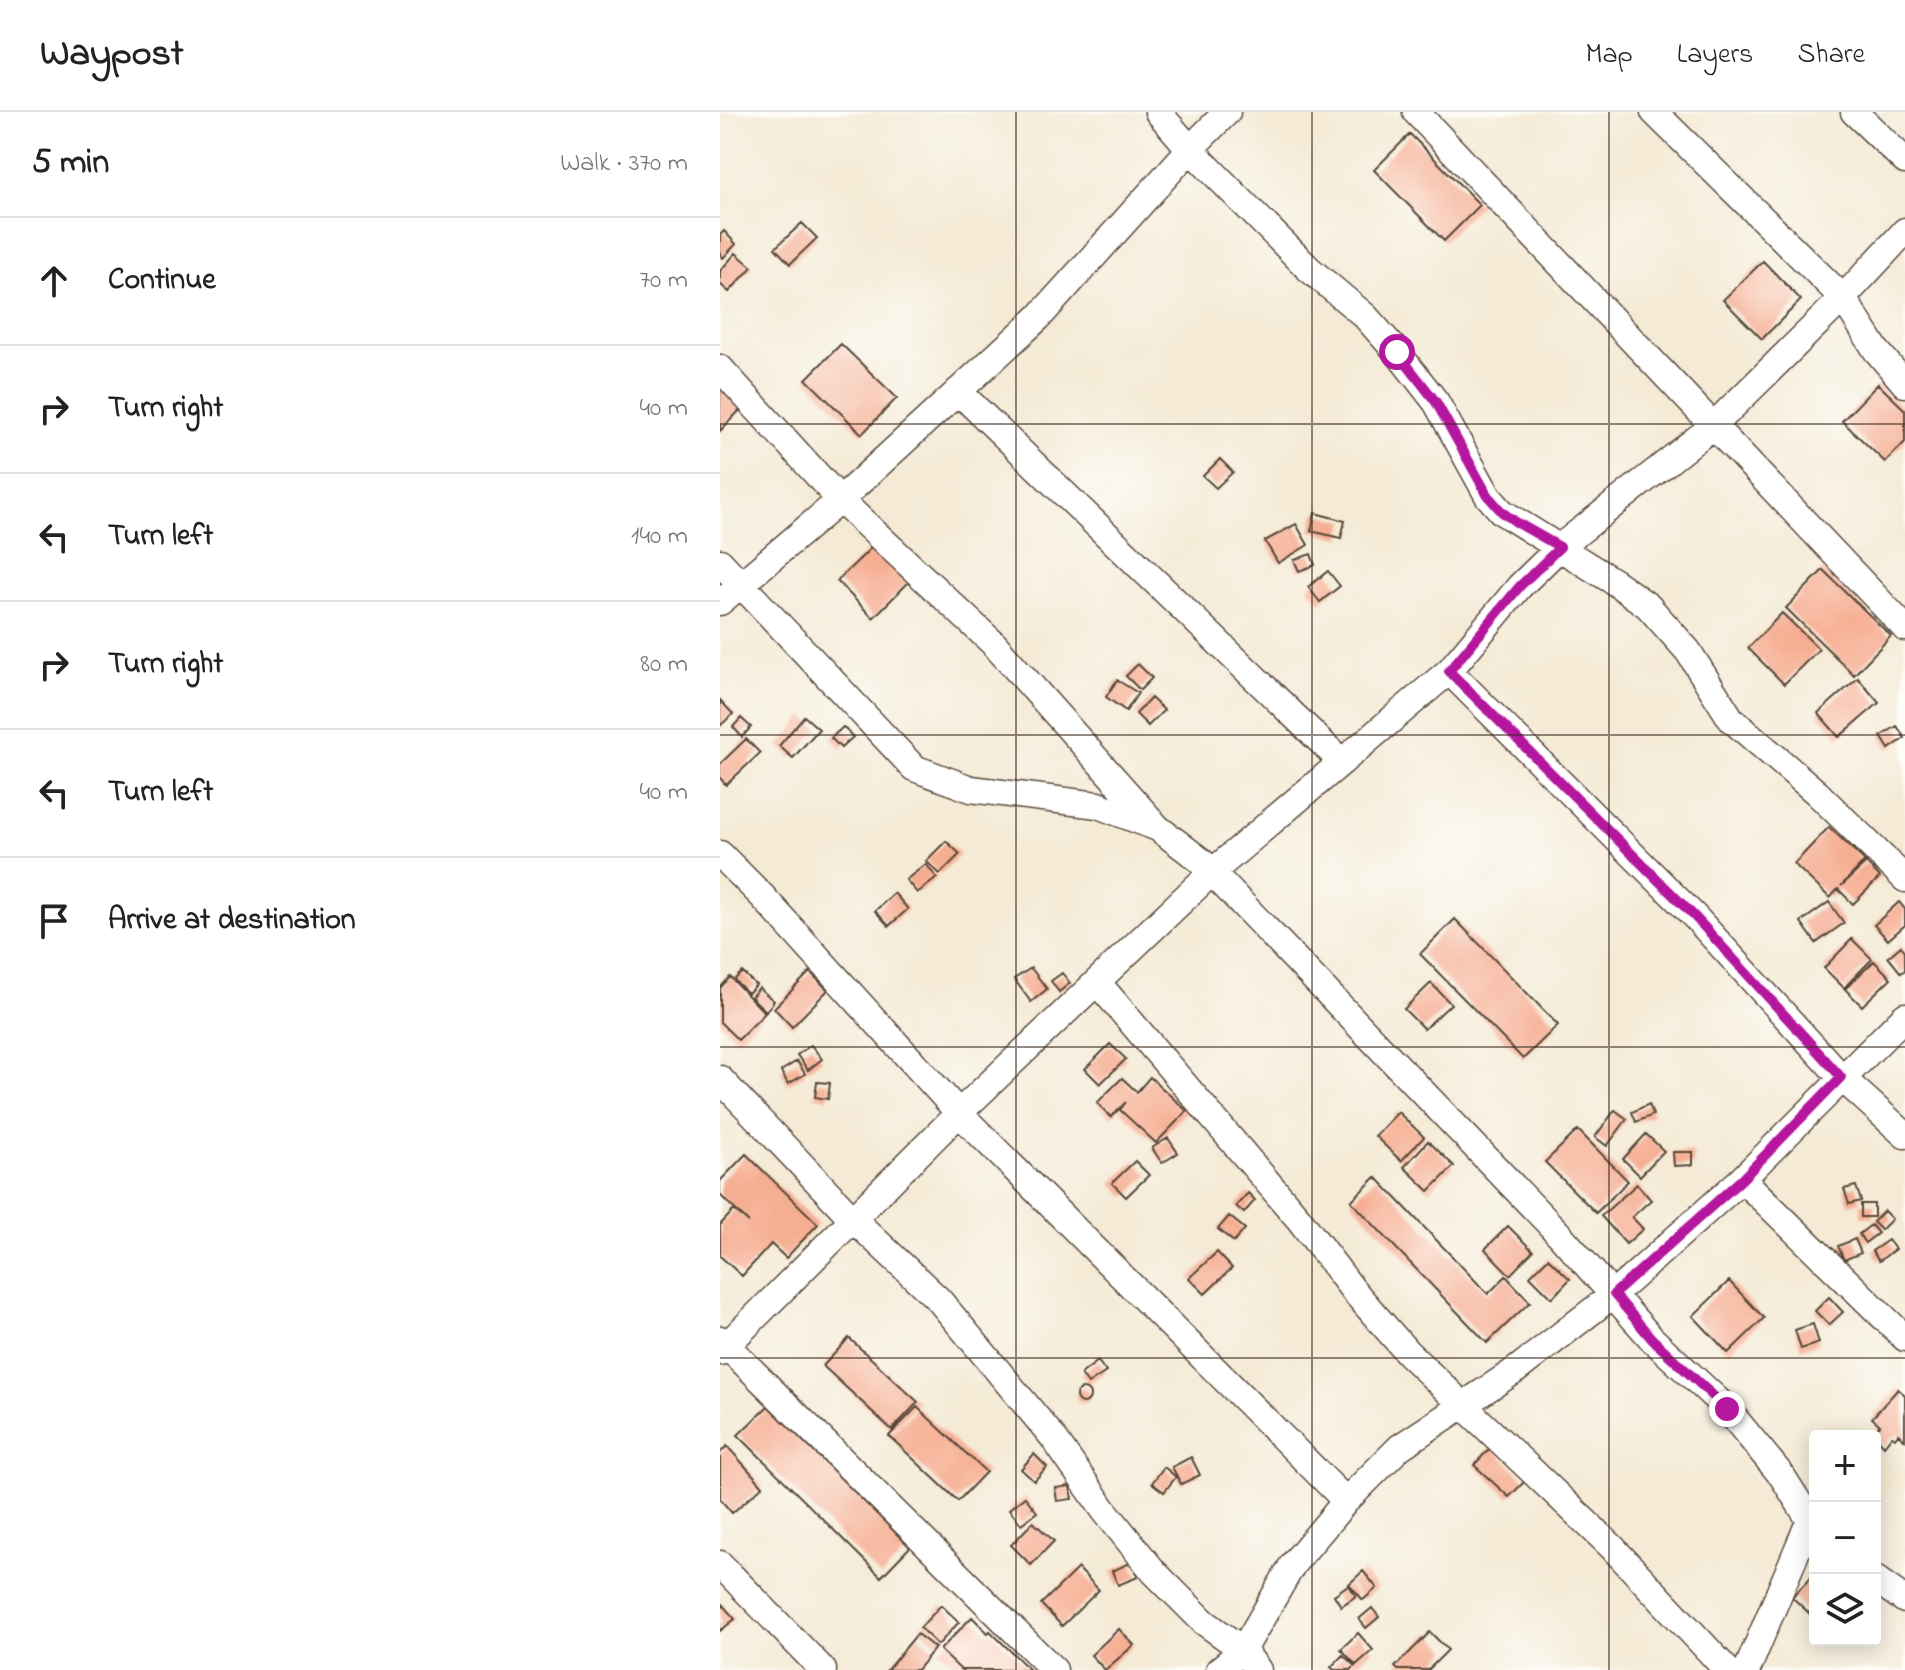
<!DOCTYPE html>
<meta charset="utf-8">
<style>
:root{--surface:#fff;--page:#f6f6f6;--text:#222;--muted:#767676;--line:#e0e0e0}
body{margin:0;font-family:"Indie Flower",sans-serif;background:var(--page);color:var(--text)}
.controls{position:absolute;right:24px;bottom:24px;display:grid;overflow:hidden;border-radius:8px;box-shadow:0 4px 20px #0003}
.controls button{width:72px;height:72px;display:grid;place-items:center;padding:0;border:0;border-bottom:2px solid var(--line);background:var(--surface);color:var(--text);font:40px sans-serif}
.stop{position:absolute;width:24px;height:24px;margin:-18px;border:6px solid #b5179e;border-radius:50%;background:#fff}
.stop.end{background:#b5179e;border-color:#fff;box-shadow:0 2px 8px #0008}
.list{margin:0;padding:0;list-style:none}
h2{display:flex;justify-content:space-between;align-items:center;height:104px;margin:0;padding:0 32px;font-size:34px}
h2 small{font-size:26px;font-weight:400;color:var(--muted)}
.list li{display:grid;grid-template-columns:52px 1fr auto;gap:24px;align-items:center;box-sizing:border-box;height:128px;padding:0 32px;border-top:2px solid var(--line)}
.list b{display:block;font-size:30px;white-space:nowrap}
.list em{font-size:26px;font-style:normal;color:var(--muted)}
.icon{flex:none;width:44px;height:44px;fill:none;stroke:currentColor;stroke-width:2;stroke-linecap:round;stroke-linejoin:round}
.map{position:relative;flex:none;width:1185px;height:1558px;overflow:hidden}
header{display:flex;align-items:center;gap:48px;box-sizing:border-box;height:112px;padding:0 40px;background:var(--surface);border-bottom:2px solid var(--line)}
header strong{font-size:38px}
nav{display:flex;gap:44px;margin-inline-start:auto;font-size:28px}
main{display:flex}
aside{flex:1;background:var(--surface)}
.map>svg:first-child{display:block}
.building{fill:#f6ae93}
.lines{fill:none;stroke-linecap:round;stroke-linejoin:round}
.street-casing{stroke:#574739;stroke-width:29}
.street{stroke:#fff;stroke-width:26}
.route{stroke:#b5179e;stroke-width:10}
.grid{fill:none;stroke:#3b2a1e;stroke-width:2;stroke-opacity:0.55}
</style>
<header>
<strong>Waypost</strong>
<nav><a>Map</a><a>Layers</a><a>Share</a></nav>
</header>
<main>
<aside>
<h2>5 min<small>Walk · 370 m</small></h2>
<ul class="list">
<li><svg class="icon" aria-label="ahead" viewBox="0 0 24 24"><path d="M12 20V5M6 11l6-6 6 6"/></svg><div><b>Continue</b></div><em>70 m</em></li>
<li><svg class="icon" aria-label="right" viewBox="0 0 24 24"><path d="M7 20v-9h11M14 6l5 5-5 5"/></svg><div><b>Turn right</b></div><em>40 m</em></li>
<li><svg class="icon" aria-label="left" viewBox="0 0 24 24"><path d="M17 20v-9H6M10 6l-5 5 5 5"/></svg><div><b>Turn left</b></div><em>140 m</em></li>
<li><svg class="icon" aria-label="right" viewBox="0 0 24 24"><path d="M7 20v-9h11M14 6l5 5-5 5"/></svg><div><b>Turn right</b></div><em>80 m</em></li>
<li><svg class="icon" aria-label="left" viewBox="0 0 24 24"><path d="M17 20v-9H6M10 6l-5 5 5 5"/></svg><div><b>Turn left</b></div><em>40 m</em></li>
<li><svg class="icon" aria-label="arrive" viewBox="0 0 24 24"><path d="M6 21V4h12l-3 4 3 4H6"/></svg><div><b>Arrive at destination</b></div></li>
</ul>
</aside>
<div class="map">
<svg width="1185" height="1558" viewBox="0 0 1185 1558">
<rect width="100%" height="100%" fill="#fdfcf7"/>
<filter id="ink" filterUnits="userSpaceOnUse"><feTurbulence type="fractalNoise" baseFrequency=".0125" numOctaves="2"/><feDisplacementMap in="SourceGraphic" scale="16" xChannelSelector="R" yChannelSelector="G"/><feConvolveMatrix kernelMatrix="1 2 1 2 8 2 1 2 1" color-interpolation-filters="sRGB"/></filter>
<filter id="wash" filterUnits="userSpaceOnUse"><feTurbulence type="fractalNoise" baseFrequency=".006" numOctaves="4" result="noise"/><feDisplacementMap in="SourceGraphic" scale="32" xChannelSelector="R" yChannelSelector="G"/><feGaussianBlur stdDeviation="1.8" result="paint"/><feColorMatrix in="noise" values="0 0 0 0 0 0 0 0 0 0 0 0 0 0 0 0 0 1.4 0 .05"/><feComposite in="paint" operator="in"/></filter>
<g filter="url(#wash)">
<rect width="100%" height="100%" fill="#f4ead5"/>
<g id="blocks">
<path class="building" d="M690,22L760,93L724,129L654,58Z
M82,111L97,126L70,152L55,136Z
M4,119L16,132L3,146L0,143V123Z
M16,141L32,155L9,180L0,172V159Z
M1043,149L1081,188L1042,227L1003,188Z
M121,232L177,286L142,322L86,267Z
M1158,272L1185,298V330L1165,350L1122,309Z
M0,273L23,295L0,319Z
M500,347L513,360L496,376L483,364Z
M595,401L625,409L621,426L591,419Z
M576,412L588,433L558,451L545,429Z
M157,430L192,467L153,506L117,469Z
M591,442L595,453L579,459L574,448Z
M1103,458L1171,524L1134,563L1066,496Z
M608,459L620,474L600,490L588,475Z
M1062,501L1099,537L1064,572L1028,536Z
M418,552L432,566L420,578L406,564Z
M1138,566L1159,591L1119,625L1098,601Z
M397,568L418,581L406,599L386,585Z
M431,586L444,598L428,614L416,602Z
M0,588L13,602L0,614Z
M84,604L99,617L73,646L59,634Z
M21,606L31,615L22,625L13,615Z
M1177,614L1185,626L1169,637L1161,624Z
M123,615L133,625L121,636L111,626Z
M26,627L40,641L6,673L0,666V652Z
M1109,715L1145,749L1121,774L1146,751L1160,765L1133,792L1118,777L1110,786L1074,752Z
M226,729L240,742L220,762L206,749Z
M206,752L217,766L197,781L186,768Z
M174,781L188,797L169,814L155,799Z
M1109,790L1124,811L1096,831L1081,810Z
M1179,790L1185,797V813L1168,828L1154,813Z
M735,807L838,913L803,947L700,842Z
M1132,827L1152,847L1124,876L1104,856Z
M1181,834L1185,839V858L1181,861L1168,845Z
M1154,849L1171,866L1142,894L1125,877Z
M311,856L327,877L311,890L294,867Z
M22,860L36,873L28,881L14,868Z
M90,860L108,878L72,915L54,896Z
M342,861L350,871L339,880L331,869Z
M10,865L45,901L18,928L0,910V876Z
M711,871L731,892L704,917L684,897Z
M39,876L54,889L46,899L31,885Z
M390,932L406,947L380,972L365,957Z
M91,933L102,947L88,958L77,943Z
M77,949L85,962L68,972L61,959Z
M430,965L467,999L436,1031L400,998L406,990L391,1005L377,991L402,966L417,980Z
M97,970L110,971L108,987L95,985Z
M929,992L933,1003L916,1010L912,1000Z
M895,998L907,1007L887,1034L875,1025Z
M678,1000L704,1025L681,1049L655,1024Z
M858,1018L908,1069L876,1101L825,1050Z
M926,1022L944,1039L920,1064L903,1047Z
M448,1026L458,1041L442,1051L432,1036Z
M708,1029L734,1054L709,1079L684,1055Z
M953,1040H973V1053L954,1054Z
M26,1042L98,1112L66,1146L51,1132L22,1164L0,1144V1113L14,1098L29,1111L0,1083V1069Z
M415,1049L429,1063L406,1085L392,1071Z
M656,1065L768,1182L786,1164L810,1190L767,1231L631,1089Z
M917,1072L931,1088L912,1105L923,1117L906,1132L881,1104Z
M1136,1074L1141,1089L1129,1092L1124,1077Z
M528,1081L535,1088L524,1101L516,1094Z
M1141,1092H1154V1105H1141Z
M1164,1099L1172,1107L1161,1118L1153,1110Z
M509,1104L525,1117L514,1130L498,1117Z
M1151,1113L1158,1121L1145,1131L1139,1122Z
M788,1114L813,1139L790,1163L765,1137Z
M1135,1127L1141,1141L1124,1148L1118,1134Z
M1168,1128L1175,1137L1159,1149L1152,1139Z
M497,1140L512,1156L485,1182L469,1166Z
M828,1146L850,1167L832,1186L810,1164Z
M1009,1169L1044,1206L1008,1241L973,1204Z
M1109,1185L1123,1200L1109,1213L1095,1199Z
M1093,1212L1099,1231L1081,1237L1075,1218Z
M129,1226L198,1290L172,1318L103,1254Z
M378,1249L386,1260L368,1272L361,1262Z
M356 1284a7 7 0 1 1 14 0a7 7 0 1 1-14 0Z
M1178,1277L1185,1283V1328L1178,1322L1175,1326L1172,1324L1164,1334L1155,1324H1150L1160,1313L1152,1306Z
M48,1294L190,1435L161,1465L18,1323Z
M197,1295L266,1360L238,1389L169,1324Z
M7,1334L43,1374L12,1401L0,1387V1341Z
M771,1335L806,1368L789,1385L754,1353Z
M314,1342L327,1355L314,1369L301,1357Z
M471,1345L480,1363L461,1372L452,1355Z
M444,1355L456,1365L444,1380L432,1371Z
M350,1374L352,1387L337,1389L335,1376Z
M305,1385L317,1400L301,1412L289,1397Z
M313,1410L334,1429L311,1453L291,1433Z
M412,1450L418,1465L398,1473L392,1459Z
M358,1456L379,1478L342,1514L321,1492Z
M643,1459L657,1476L643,1488L629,1472Z
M1095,1461V1507L1072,1485Z
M628,1473L636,1484L621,1494L614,1483Z
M0,1490L15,1507L0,1519Z
M221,1493L239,1510L218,1533L200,1516Z
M652,1496L659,1505L646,1516L639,1507Z
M252,1505L268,1521L270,1519L310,1558H241L220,1538Z
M399,1517L414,1533L385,1558L371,1543Z
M710,1520L728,1538L708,1558H678L675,1555Z
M638,1521L653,1538L636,1553L621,1537Z
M197,1522L215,1536L197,1558H167Z
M623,1543L635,1554L631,1558H614L611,1555Z"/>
</g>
</g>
<g filter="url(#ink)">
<use href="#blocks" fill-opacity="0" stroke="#574739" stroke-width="2"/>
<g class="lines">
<defs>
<path id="street" d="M438,0L470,37L589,157L645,204L677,240L716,290L768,384L782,400L896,471L928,494L968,539L1011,607L1097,681L1185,767
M696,0L1185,516
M934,0L1123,186L1156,238L1185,272
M1134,0L1185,49
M0,256L120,388L274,532L436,714
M238,279L622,650
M0,450L194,656L251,677L378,693L438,716L480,748L840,1123L932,1227L1007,1297L1062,1364L1095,1416
M0,490L120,388L319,205L470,37L507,0
M729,559L976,806L1121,965L1185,1023
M0,742L43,785L239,1001L626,1389
M377,870L579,1107L633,1178L688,1241L892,1435L1007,1558
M0,967L133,1107L219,1188L332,1324L384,1398L434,1460L484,1510L523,1538L538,1558
M1022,1067L1185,1226
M0,1227L334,1558
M0,1240L239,1001L491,761L729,559L800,474L840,435L993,314L1123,186L1185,119
M0,1452L103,1558
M1155,1467L1185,1488
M499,1558L523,1538L573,1452L626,1389L680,1335L796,1258L894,1182L1022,1067L1185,904
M1027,1558L1089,1410"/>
</defs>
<use href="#street" class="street-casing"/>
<use href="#street" class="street"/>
</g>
</g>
<g class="lines" filter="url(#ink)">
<path class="route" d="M677,240L716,290L768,384L782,400L796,410L840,435L800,474L729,559L976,806L1121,965L1022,1067L894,1182L932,1227L1007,1297"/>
</g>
<path class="grid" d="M296,0V1558M592,0V1558M889,0V1558M0,312H1185M0,623H1185M0,935H1185M0,1246H1185"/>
</svg>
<div class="controls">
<button>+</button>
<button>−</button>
<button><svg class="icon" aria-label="layers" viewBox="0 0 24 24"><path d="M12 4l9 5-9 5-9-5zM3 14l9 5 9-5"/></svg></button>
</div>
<div class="stop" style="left:677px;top:240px"></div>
<div class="stop end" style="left:1007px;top:1297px"></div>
</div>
</main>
